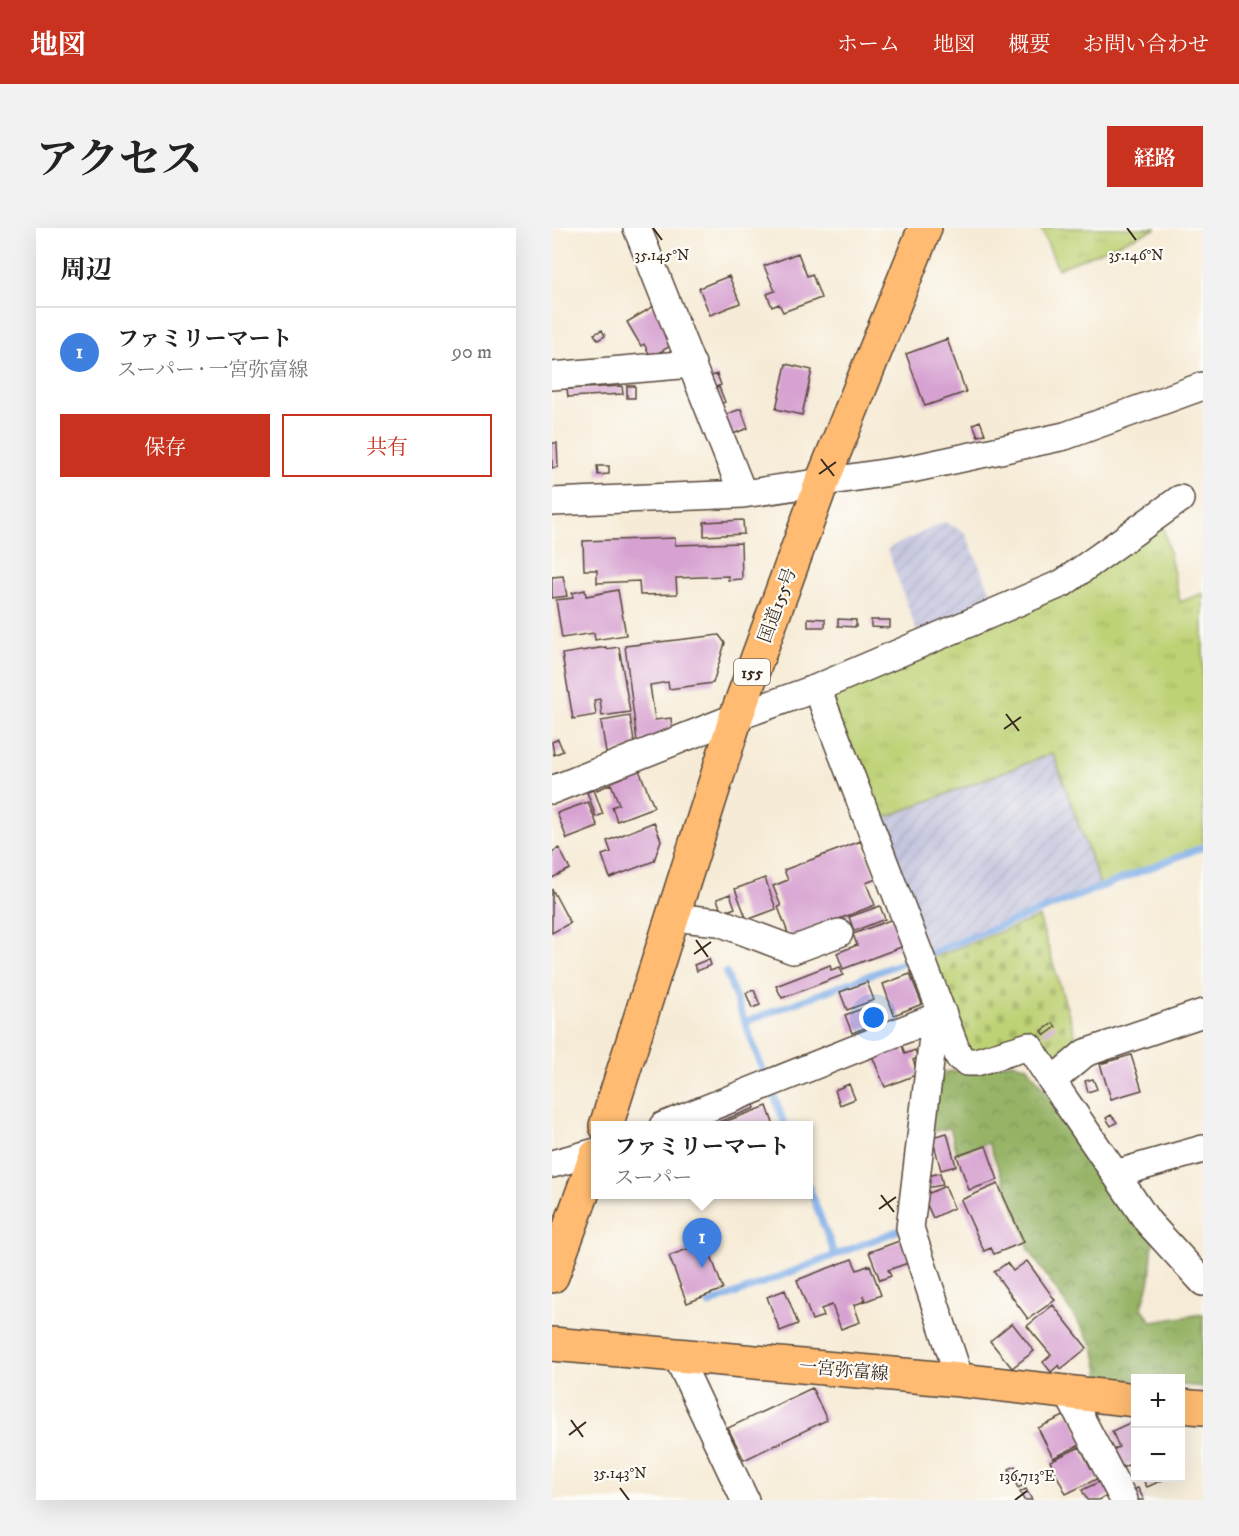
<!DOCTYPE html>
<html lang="ja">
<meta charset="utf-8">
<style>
:root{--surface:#fff;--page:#f2f2f2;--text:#222;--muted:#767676;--line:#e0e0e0;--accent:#c8321e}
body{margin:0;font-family:"IM FELL DW Pica","Noto Serif JP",serif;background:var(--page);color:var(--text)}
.controls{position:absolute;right:18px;bottom:18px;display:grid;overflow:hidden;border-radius:0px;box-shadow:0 6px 24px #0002}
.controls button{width:54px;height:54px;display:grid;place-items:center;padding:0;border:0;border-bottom:2px solid var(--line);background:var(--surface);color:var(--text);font:30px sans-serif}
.you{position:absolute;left:322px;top:790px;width:21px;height:21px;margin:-15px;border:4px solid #fff;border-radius:50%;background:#1a73e8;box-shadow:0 0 0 9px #1a73e833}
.badge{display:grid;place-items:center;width:39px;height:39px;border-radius:50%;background:var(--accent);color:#fff;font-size:20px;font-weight:700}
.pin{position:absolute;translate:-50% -50px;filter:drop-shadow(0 2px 3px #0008)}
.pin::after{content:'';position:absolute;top:32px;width:21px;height:18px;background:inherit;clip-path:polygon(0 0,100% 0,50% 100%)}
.popup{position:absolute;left:39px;top:893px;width:222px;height:78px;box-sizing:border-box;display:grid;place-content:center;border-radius:0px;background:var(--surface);filter:drop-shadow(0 2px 4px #0005);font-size:20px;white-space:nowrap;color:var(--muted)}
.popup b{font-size:22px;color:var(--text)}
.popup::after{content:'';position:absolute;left:50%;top:100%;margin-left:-12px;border:12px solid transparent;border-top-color:var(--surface)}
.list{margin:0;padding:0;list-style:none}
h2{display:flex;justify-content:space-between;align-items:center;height:78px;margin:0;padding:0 24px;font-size:26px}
h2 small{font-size:20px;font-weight:400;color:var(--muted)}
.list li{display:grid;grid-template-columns:39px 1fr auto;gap:18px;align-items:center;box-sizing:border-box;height:90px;padding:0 24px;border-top:2px solid var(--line)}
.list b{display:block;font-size:22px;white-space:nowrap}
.list p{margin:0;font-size:20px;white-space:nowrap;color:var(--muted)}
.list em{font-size:20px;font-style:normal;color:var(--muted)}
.actions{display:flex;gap:12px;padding:18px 24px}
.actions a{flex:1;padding:14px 0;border:2px solid var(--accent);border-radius:0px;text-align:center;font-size:21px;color:var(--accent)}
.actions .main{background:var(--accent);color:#fff}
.map{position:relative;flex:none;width:651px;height:1272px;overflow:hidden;border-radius:0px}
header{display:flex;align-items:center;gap:36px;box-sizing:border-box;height:84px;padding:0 30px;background:var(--accent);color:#fff}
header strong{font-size:28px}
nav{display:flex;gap:33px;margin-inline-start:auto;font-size:21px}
.intro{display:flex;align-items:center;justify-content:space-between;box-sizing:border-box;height:144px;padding:0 36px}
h1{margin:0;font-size:42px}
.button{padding:15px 27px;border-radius:0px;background:var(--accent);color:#fff;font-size:21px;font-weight:700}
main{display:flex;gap:36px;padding:0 36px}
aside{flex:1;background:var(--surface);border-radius:0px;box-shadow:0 6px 24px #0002}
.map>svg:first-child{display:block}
.industrial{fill:url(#industrial-furrows)}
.grass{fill:url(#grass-tufts);stroke:#7c7e49;stroke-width:1.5}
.forest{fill:url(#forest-crowns);stroke:#686e42;stroke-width:1.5}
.cemetery{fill:url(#cemetery-stones);stroke:#7c7e49;stroke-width:1.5}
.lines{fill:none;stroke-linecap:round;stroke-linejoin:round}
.stream{stroke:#7dace7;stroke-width:7}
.building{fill:#d7a2d1}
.minor-casing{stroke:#57473a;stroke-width:30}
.major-casing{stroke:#57473a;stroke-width:36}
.highway-casing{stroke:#57473a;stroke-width:36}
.minor{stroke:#fff;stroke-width:27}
.major{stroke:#febb71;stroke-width:33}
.highway{stroke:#febb71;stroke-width:33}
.ticks{fill:none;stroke:#3b2a1e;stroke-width:2}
.labels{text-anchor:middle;stroke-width:4.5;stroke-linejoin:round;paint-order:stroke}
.shield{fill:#fdfcf7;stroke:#75695f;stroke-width:1.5}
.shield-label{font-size:16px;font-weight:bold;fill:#3b2a1e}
.street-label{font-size:18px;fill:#3b2a1e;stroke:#fdfcf7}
.ticks-label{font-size:15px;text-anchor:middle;fill:#3b2a1e;stroke:#fdfcf7;stroke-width:4.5;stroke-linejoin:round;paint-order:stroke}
</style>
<header>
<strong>地図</strong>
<nav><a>ホーム</a><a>地図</a><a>概要</a><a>お問い合わせ</a></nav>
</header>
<div class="intro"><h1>アクセス</h1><a class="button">経路</a></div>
<main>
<aside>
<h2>周辺<small></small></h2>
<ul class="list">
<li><span class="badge" style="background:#3f7fe0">1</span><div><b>ファミリーマート</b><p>スーパー · 一宮弥富線</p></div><em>90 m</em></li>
</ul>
<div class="actions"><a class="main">保存</a><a>共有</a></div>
</aside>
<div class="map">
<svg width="651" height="1272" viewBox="0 0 651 1272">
<defs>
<pattern id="industrial-furrows" width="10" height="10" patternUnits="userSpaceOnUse" patternTransform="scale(1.5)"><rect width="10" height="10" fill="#c1c2dd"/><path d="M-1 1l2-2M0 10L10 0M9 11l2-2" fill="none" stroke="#a7a7bd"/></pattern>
<pattern id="grass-tufts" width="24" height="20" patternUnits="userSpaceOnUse" patternTransform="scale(1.5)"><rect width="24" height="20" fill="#bdd174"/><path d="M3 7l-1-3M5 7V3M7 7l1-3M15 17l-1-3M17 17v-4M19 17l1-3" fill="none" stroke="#a3b464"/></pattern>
<pattern id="forest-crowns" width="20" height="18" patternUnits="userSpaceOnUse" patternTransform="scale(1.5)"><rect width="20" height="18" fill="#96b366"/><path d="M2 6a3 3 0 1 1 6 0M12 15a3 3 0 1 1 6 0" fill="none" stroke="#7c9253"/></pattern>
<pattern id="cemetery-stones" width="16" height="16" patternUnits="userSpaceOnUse" patternTransform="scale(1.5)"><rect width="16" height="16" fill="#bdd174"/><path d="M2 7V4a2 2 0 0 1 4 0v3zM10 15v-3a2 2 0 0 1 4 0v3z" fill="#a3b464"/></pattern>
</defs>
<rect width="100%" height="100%" fill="#fdfcf7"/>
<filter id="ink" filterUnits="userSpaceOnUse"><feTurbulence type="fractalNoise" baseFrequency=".0167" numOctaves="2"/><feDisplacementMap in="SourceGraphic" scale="12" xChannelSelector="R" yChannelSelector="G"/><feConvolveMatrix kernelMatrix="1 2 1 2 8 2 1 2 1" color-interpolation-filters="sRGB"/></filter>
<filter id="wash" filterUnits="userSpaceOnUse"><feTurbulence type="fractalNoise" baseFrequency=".008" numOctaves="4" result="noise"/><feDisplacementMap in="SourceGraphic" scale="24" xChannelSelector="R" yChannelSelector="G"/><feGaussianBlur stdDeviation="1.35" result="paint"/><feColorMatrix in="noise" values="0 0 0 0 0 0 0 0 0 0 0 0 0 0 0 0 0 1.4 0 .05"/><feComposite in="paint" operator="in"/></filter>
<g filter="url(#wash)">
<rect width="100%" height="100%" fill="#f6ebd6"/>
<path class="industrial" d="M392,294L413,304L445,379L367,409L335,321Z
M501,525L549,659L377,726L324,593Z"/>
<path class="grass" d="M489,0H605L506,41Z
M610,292L628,374L651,365V619L549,659L501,525L324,593L273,462Z"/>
<path class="forest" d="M459,835L475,838L601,1012L598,1051L590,1080L600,1094L651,1086V1159L629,1157L628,1150H584L583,1153L548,1149L542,1118L477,1022L472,1002L436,915L405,925L398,900L374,905L384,856L394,844Z"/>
<path class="cemetery" d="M487,689L528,823L501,846L479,810L422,825L412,821L377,731Z"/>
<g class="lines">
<path class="stream" d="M377,726L651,619
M174,744L213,848
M193,794L360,731
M220,862L233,898
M256,957L283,1027
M157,1076L350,1001"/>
</g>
<g id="blocks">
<path class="building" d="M246,25L255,48L260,46L269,70L231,84L227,76L220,79L215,66L223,63L212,38Z
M177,48L188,75L158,87L147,60Z
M102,78L124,115L99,129L92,116L89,118L75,94Z
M50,102L53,108L46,112L42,106Z
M395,111L414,164L373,178L354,126Z
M234,136L260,142L250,187L224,181Z
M165,146L169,157L159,161L154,150Z
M70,158L71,166L16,169L15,161Z
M75,158H83V170H75Z
M167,159L173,174L165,177L159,162Z
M189,181L196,200L176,208L169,188Z
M428,193L433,206L426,208L421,196Z
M0,215H5L6,239L0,240Z
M45,238H57V246L46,247Z
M191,292L192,306L152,308V294Z
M123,310V317L189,315L190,351L176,352V348L124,350L125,366L88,367L87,353L45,355V342H32L31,313Z
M11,348L15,368L0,370V349Z
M33,362L34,368L66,362L74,407L43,412L42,405L10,410L4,372L21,370L20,365Z
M256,390L273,391V399H256Z
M286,391L304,392V399L286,398Z
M319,392H338V400L319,399Z
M167,407L173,415L161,455L117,461L116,454L98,457L103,492L119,490L121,509L85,513L73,418Z
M54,419V421L67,419L78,484L50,488L48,471L42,472L44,487L21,491L10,426Z
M78,488L83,520L54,525L49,493Z
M6,511L11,523L2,527L0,514Z
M85,537L102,579L65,593L60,579L67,576L59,556L45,562L42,554Z
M42,562L51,586L44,589L35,564Z
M36,574L46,599L15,611L5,585Z
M102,594L109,612L102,633L58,650L50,627L59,624L55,613Z
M309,613L324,651L314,655L323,677L238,710L226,679L229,678L221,658L236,652L232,642Z
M7,620L18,641L0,650V624Z
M213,650L224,681L195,692L183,661Z
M0,661L18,695L0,705Z
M178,666L183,680L170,685L165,671Z
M328,678L333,691L302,703L297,689Z
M341,691L352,718L291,741L285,725L305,717L301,706Z
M157,731L159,737L145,743L142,737Z
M278,737L279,742L288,739L291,747L230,770L224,758Z
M358,746L370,776L342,787L331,756Z
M315,754L322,772L295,782L288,764Z
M202,762L208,777L200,780L194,765Z
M312,780L318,798L300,805L293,787Z
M501,795L504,799L493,807L490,803Z
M348,812L353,826L363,822L366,830L361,832L366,846L333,859L318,823Z
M579,827L590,862L559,871L548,836Z
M541,851L545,861L536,864L533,853Z
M297,856L303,871L288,877L283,862Z
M199,868L203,880L156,898L152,886Z
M215,878L222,898H164V897Z
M559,887L565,894L559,898L554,890Z
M395,905L404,938L389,942L380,909Z
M434,918L446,952L417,962L405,928Z
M388,945L391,957L374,960L372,949Z
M446,956L472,1014L442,1026L439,1020L432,1023L409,972Z
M393,958L402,980L381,990L371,968Z
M350,1012L359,1034L336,1042L339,1048L328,1052L317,1024Z
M154,1014L171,1061L135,1075L117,1028Z
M300,1031L305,1042L318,1037L329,1067L314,1073L311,1067L313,1073L302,1077L308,1094L289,1101L280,1077L269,1081L272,1088L260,1092L245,1052Z
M475,1033L503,1072L476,1091L442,1044L455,1035L461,1043Z
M233,1062L246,1096L228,1103L215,1069Z
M501,1077L535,1120L509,1141L507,1137L499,1144L491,1134L499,1127L475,1098Z
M460,1095L482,1123L460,1140L438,1113Z
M260,1160L275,1192L192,1232L176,1200Z
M518,1185L532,1215L501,1230L486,1200Z
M584,1192V1233L570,1240L561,1222L567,1219L560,1203Z
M528,1219L538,1238L541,1236L547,1250L514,1266L498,1233Z
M463,1238L472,1257L466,1260L457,1241Z
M590,1250H615L595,1259Z
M553,1251L560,1266L547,1272H535L530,1262Z
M586,1260L592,1272H580L576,1264Z
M474,1261L480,1272H472L468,1264Z"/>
</g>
</g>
<g filter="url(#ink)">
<use href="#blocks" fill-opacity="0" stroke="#57473a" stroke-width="1.5"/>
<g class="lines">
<defs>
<path id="minor" d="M85,0L191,266
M0,148L140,136
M0,274L191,266L359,241L513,208L651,158
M265,460L407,829L415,834H424L477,818L500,853L533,825L651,785
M0,562L184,489L265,460L511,355L628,271
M120,689L167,694L241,722L287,705
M391,786L381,809L358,1000L408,1152
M500,853L596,994L651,1054
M111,898L391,786
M0,936L44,924
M563,946L651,921
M125,1128L193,1272
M515,1164L572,1272"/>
<path id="major" d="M0,1116L408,1152L584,1172
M628,1178L651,1180"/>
<path id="highway" d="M54,898L184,489L270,254L373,0
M0,1048L44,928"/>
</defs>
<use href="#minor" class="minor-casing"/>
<use href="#major" class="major-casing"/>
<use href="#highway" class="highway-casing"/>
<use href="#minor" class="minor"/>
<use href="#major" class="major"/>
<use href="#highway" class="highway"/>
</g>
</g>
<path class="ticks" d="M101,0L110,12M575,0L584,12M269,231L282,248M267,246L284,234M454,486L467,503M452,501L469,489M144,712L156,729M142,726L159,714M329,967L342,984M327,981L344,969M19,1192L31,1209M17,1207L34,1194M68,1260L77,1272M463,1272L475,1263"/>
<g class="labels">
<rect class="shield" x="182" y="431" width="36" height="26" rx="4.5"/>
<g class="shield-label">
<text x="200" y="450">155</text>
</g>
<g class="street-label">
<text transform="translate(225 377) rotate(-70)" y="6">国道155号</text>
<text transform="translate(292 1142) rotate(5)" y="6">一宮弥富線</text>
</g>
</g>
<g class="ticks-label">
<text x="110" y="32">35.145°N</text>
<text x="584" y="32">35.146°N</text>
<text x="68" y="1250">35.143°N</text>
<text x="475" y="1253">136.713°E</text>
</g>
</svg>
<div class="controls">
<button>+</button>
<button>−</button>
</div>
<div class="you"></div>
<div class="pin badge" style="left:150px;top:1040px;background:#3f7fe0">1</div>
<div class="popup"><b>ファミリーマート</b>スーパー</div>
</div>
</main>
